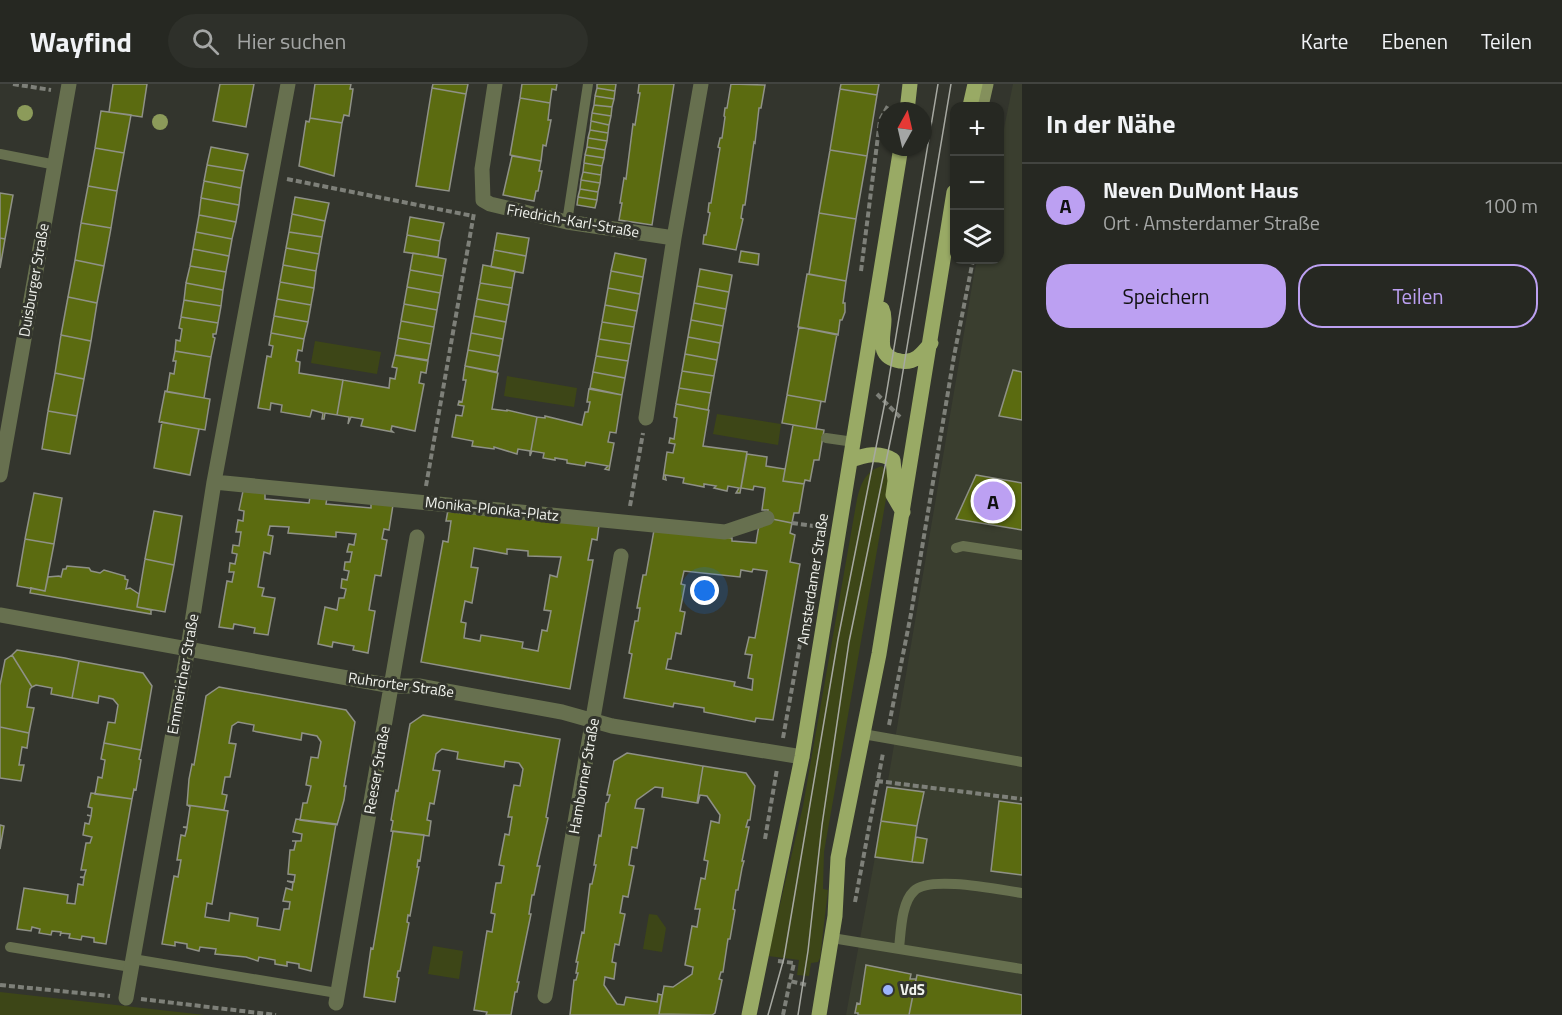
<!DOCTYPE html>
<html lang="de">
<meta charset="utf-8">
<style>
:root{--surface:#262822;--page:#2e302a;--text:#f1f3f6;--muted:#a4a6a5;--line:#424440;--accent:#bca0f2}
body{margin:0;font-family:"Titillium Web",sans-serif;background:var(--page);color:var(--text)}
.controls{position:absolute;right:18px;top:18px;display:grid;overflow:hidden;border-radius:12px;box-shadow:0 2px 4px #0004}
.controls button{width:54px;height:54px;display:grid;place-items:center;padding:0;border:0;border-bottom:2px solid var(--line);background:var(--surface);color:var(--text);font:30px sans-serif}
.compass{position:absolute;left:878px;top:18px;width:54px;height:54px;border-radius:50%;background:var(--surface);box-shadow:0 2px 4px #0004;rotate:8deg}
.you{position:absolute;left:705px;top:507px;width:21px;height:21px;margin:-15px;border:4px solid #fff;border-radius:50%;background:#1a73e8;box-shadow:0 0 0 9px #1a73e833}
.badge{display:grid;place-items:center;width:39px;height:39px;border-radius:50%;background:var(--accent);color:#111;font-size:20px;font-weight:700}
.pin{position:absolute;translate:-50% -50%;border:3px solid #fff;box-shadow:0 2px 6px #0006}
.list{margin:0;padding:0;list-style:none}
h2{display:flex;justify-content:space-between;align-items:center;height:78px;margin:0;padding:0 24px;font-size:26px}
h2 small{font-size:20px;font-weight:400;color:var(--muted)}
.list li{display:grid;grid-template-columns:39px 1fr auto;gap:18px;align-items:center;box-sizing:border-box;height:84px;padding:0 24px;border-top:2px solid var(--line)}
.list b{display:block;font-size:22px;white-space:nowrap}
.list p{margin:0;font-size:20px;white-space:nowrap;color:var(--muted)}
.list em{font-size:20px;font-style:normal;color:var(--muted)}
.actions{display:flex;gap:12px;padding:18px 24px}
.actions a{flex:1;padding:14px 0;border:2px solid var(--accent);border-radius:24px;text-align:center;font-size:21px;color:var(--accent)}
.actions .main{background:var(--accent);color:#111}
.icon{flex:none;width:33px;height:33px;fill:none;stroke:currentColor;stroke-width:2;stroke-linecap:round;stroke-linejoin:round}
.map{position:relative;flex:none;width:1022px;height:931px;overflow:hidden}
header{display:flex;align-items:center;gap:36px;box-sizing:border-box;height:84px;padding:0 30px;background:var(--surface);border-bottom:2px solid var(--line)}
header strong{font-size:28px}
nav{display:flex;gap:33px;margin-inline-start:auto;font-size:21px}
.search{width:420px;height:54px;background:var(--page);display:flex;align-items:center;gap:15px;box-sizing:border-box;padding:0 21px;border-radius:33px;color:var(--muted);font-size:22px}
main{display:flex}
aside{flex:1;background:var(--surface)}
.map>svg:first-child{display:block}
.built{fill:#3a3e2f}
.green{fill:#3d4617}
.building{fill:#5b6b10;stroke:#8f9187;stroke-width:1.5;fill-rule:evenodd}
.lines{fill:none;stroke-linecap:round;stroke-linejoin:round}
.path{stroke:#7e8079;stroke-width:4;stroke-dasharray:6 3;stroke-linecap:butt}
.lane{stroke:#67704f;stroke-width:10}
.street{stroke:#67704f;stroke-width:15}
.secondary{stroke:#84905c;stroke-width:15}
.primary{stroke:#99aa65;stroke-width:15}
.tram{stroke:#a7a9a2;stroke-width:1.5}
.tree{fill:#8c9b5a}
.poi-dot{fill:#9cb4fd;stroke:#33352d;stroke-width:2}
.labels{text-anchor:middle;stroke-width:6;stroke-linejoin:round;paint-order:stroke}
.street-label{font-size:15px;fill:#f0f2ec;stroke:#33352d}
.poi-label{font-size:15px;font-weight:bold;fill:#f0f2ec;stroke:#33352d;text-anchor:start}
</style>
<header>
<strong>Wayfind</strong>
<div class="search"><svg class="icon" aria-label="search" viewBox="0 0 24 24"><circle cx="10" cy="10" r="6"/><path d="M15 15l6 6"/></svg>Hier suchen</div>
<nav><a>Karte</a><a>Ebenen</a><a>Teilen</a></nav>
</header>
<main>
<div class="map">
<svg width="1022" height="931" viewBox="0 0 1022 931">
<rect width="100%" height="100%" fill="#33352d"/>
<path class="built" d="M1013,0H1022V931H846L875,773L974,190L977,176H999L1000,64Z"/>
<path class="green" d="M315,257L381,268L377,290L311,279Z
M507,292L577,304L574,323L504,312Z
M717,330L781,340L778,361L713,350Z
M882,382L889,390V398L824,768L823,805L828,806L820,874L818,878L811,879L809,892L797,891L799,876L768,872L803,722L857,415C861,400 865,387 882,382Z
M649,830L657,831L666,844L662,868L643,865Z
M433,862L463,867L459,895L428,890Z
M0,908L205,931H0Z"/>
<path class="building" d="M113,0H147L142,33L109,28Z
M220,0H254L246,43L213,37Z
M315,0H351L350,5H353L349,32L344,31L342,39L310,34Z
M433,0H468L466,10L432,4Z
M522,0H557L556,6L552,5L550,19L520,14Z
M597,0H616L615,7L597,4Z
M639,0H674L652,141L619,136L622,119H620L624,94L626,95L633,40L635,41L640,9H638Z
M731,0L765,1L761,24H759L755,59L754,58L745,121H743L741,134L743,135L736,166L703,160L704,151H706L710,129L708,128L709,119H711L720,64L718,63L720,54H722L725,33L724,32L725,24H727Z
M841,0H879L877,11L840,5Z
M432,4L466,10L449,107L416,102Z
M597,4L615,7L614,15L595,12Z
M840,5L877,11L867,72L830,66Z
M595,12L614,15L612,23L594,21Z
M520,14L550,19L548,36H551L546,62L543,61L541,77L510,71Z
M594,21L612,23L611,32L592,29Z
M101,27L131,31L124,69L95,64Z
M592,29L611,32L609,41L591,37Z
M310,34L342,39L334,92L299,82L306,37L309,38Z
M591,37L609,41L608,49L590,46Z
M590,46L608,49L607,57L588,54Z
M588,54L607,57L605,66L587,63Z
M211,63L248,70L244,87L207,81Z
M587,63L605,66L604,74L585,71Z
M95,64L124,69L117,107L88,102Z
M830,66L867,72L856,135L819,129Z
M585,71L604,74L602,82L584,79Z
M512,72L541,77L539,87H542L538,107H536L534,117L503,111Z
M584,79L602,82L601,91L583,88Z
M207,81L244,87L241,104L204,97Z
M583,88L601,91L600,99L581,96Z
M581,96L600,99L598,108L580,105Z
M204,97L241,104L239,121L201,114Z
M88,102L117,107L111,144L81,139Z
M580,105L598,108L597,116L578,113Z
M0,109L13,111L5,155L0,154Z
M295,113L329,119L325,137L292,130Z
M578,113L597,116L595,124L577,121Z
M201,114L239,121L236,138L199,131Z
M819,129L856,135L846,197L809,190Z
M292,130L325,137L322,153L289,148Z
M199,131L236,138L232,155L196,148Z
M410,133L444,139L440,157L407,151Z
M81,139L111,144L104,182L75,176Z
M196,148L232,155L229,172L193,165Z
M289,148L322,153L319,170L286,164Z
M497,149L529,154L526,172L494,166Z
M407,151L440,157L438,173L404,168Z
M0,154L5,155L0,184Z
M286,164L319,170L316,187L283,181Z
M193,165L229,172L226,188L190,182Z
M494,166L526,172L523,189L491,183Z
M741,167L759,170L758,181L739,178Z
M413,169L446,175L443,192L410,186Z
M615,169L646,175L643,193L611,187Z
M75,176L104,182L97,219L68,213Z
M283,181L316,187L314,204L280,198Z
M483,181L515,187L512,204L480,199Z
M190,182L226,188L223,206L186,199Z
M700,185L732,191L729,208L697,202Z
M410,186L443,192L440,209L407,203Z
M611,187L643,193L640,210L608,204Z
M807,190L846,197L843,219H845V228L842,236H840L838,251L798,243Z
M280,198L314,204L311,221L277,215Z
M186,199L223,206L221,222L184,216Z
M480,199L512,204L509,221L477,215Z
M697,202L729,208L726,225L694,219Z
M407,203L440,209L437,226L404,220Z
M608,204L640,210L637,227L605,221Z
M68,213L97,219L91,257L61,251Z
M277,215L311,221L308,238L274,232Z
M477,215L509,221L506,238L474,232Z
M184,216L221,222L218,239L181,233Z
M694,219L726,225L723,242L691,236Z
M404,220L437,226L434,243L401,237Z
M605,221L637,227L634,243L602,238Z
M274,232L308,238L304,255L271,249Z
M474,232L506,238L503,255L471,249Z
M181,233L218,239L216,250H213V253L215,254L211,273L175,267L176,256L180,257L182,245L179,244Z
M691,236L723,242L720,259L688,253Z
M401,237L434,243L431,260L398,254Z
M602,238L634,243L631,260L599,255Z
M799,243L837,250L825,318L787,311Z
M271,249L304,255L302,267L298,266L296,277L300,278L299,289L343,296L337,331L325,329L324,335H322L323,329L312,326L310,333L281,328L282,321L271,319L270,326L258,324L267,272L271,273L273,262L269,261Z
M471,249L503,255L500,272L468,266Z
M61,251L91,257L84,295L55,289Z
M688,253L720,259L717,276L685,270Z
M398,254L431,260L428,276L395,271Z
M599,255L631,260L628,277L596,272Z
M468,266L500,272L497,288L465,282Z
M175,267L211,273L204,314L167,308L170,289L174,290L176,277H173Z
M685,270L717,276L714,292L682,287Z
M395,271L428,277L426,289L421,288L419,299L424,300L415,347L392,342L391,346L393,348L361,342L363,335L351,333L348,340L349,333L337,331L343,296L389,304L390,294L395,295L397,284L392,283Z
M596,272L628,277L625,294L593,288Z
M465,282L498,289L492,325L507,327V326L537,333L530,372V367L518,365L517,370L494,363V365L472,362L473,357L452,353L456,331L462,332L464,322L458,321L459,317L462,318L466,296H463Z
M1013,286L1022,288V336L999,332Z
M682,287L714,292L711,309L679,304Z
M593,288L625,294L622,311L590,304Z
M55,289L84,295L77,332L48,327Z
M679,304L711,309L708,326L676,320Z
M589,305L622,311L616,349L610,348L608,358L614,359L609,386L605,385L608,382L586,378L585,382L567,379V376L555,374V376L543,374L544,369L532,367L530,372L537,333L545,334V332L582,341L585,328H588L590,318H587Z
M165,307L210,315L205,346L159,338Z
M787,311L821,317L816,345L782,339Z
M676,320L709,326L703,362L747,368L740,409H736L739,404L728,402L727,407L714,404L716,402L704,400V403L683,399L684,394L665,391L666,396L663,395L667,368L673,369L675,360L669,359L670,354L674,355L677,334L674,333Z
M48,327L77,332L70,370L42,365Z
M162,338L199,345L190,391L154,384Z
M793,341L824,346L819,376H814L810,397L805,396L804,400L783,397Z
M747,370L767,373L766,382L785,385L783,397L804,400L799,429H794L792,439L767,434L768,426H762L765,404L754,402L753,406L741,404Z
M976,391L1022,399V446L956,435Z
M243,407L265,409V415L309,419L310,413L327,414L326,420L371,424V419L393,421L389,446L384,445L382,455L387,456L381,492L375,491L369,526L375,527L368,569L353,566L354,562L333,558L332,563L318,560L325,523L337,526L339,514H344L346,505L341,504L342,495L347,496L349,487L344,486L345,478H350L352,468H347L349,460L354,461L356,450L336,448V453L288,449L289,443L270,442L268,451L273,452L270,470L264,468L258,503L264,504L262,512L275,514L268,551L254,549L255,544L234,540L233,545L219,543L227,497L232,498L234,488H229L230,479L235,480L237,470L232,469L233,461L239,462L241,448H236L238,436L243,437L244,427L239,426Z
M34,409L62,414L54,460L25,455Z
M448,426L599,441L597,456L592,455L588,476H593L570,605L421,578L443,457L448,458L451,437H446ZM474,464L507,470V465L528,467V472L561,473L557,493L550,491L544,526L551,527L547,547L542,546L538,567L522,564L523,558L481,551L480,557L464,554L466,539L461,538L465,517L472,519L478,484L471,483Z
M154,427L182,432L174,481L145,475Z
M767,434L792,439L790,449L795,451L790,478L800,480L773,636L756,634L755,638L704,628V624L674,619L673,623L624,614L632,570L629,569L635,537H638L640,524H637L643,491H646L654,446L732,454V457L756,459L759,441ZM753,485L767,487L755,554L749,553L745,570L752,571L748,594L753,595L752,606L734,602L735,598L666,585L668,575H671L676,549L681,550L685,528L680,527L685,501L681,500L684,487L740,493L741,486L752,488Z
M25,455L54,460L45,507L17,502Z
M145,475L174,481L165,528L137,523Z
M67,482L89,484L91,487L100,489L104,486L125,492V495L128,496L126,505L130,504L139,510L137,523L151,526V530L30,509L31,504L45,507L48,493L59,492L61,493L63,485H66Z
M17,566L65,574L79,577L72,614L51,610L52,604L36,601L32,603L12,571Z
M12,571L32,603L30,605L27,623L34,624L29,649L0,643V601L5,576Z
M79,577L143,589L152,602L141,666L104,659L108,638L115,639L118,621L113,615L99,612L98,619L72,614Z
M219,603L346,626L355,638L344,702H346L344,716L337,741L300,736L303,719H307L311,702L306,701L311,673L318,674L321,658L317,652L302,649L301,656L253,647L254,641L238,638L232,642L229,659L236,660L230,693H225L222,710L227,711L224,726L187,721L189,695L192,680L194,681L206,612Z
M423,631L560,655L546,733L548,734L537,782H540L534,811H532L529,830H531L517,898H519L517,908H515L511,931H486L487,928L474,926L487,847L492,848L495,830L491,829L496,799H501L504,782L499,781L505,750L509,751L512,733H508L514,701L520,702L523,685L519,679L505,677L504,683L457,675L458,668L442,665L436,670L433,686L440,687L434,720L430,719L427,736L431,737L429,752L391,747L393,737L391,736L396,706L398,707L410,640Z
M0,643L29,649L27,664L22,663L19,681H24L21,697L0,694Z
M104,659L141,666L139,675L141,676L136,706L134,705L132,715L95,710L98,693L102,694L105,676L101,675Z
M627,669L703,682L697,719L662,713L663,704L655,703L637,716L635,724L644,725L637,764L632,763L629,781L634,782L628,813L623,812L620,829L625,830L619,861L615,860L612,878L616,879L614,895L605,893L604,901L617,920L624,921L626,913L657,918L658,910L662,911L659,930L661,931H570L574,896H576L578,889H576L578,878H576L582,848L584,849L590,800H592L596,781H594L599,751L601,752L606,719L608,718L610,711H607L614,677Z
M703,682L746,689L755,702L750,736H748L746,743H749L742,777H744L742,784L738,806H736L733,825L735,826L730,855H728L723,888H721L719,895L722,896L715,929L712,931L659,930L664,902L673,903L692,890L693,883L685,881L692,842L697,843L700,825H695L701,794L705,795L708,777L704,776L711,737L719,739L720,731L707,712L700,711L698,719H697Z
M887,703L924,708L917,742L881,737Z
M91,709L132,715L106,860L94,858V854L82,852L81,856L69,854L70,850L61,849L60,852L61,848L52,847L51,851L39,849L40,845L32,843L31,847L17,845L24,804L68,811L67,819L75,820L78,800L83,801L84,794L80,793H84L86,786H81L86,759H90L92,753L83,751L85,739L89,740L91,732L87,731L91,732L92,724L88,723Z
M999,717L1022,720V791L991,787Z
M187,721L228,727L212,820L207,819L205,833L229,837L230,829L258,834L257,842L280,846L284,825H289L290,818L283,817L286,804L292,806L293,799L287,797L294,798L295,791L288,790L290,766H294L296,757H292H301L302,750L293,748L296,735L336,740L311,887L299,884V880L287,878V882L275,880V876L259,873L258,877L246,873L215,870L216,865L200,863L199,867L187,864V860L175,858V862L162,860L174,792L178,793L181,776H177L181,751L185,752L187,744L183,743H187L190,723Z
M881,737L917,742L912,778L875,773Z
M0,741L4,742L0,765Z
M393,747L424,751L420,777L418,776L417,783H419L410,832L408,831L407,838L409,839L400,887H398L397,893L399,894L395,918L364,913L371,864L373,865Z
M916,753L927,755L923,779L912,778Z
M866,881L911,890L910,895H916L909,931H858V929H855L857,919L860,920Z
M917,891L1022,911V931H909Z"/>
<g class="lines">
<path class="path" d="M13,0L51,6
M287,95L473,132
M861,187L880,36L889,20
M877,310L900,333
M426,402L474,129
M630,422L643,349
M792,439L821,443
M889,641L911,530L954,272L973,176
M783,654L805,532
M877,697L1022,715
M765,755L777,685
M855,818L883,669
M778,877L794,879L790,897L807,901
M0,901L110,912
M141,915L276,931
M783,931L790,897"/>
<path class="lane" d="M0,70L56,81
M567,138L588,0
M826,354L854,358
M956,464L963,462L1022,471
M863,650L1022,678
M832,854L1022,885
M10,863L131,883
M899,864C901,848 901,819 914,807C929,791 1000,806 1022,809
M133,875L337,909"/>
<path class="street" d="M495,0L482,85L483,116L490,120L567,138L674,154L701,0
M646,334L674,154
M0,391L69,0
M214,398L725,448L767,434
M0,531L392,602H419L562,628L612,642L802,673
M545,912L621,472
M126,914L188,564L214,398L288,0
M336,919L417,453"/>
<path class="secondary" d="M981,22L986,0"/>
<path class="primary" d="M970,22L975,0
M907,27L910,0
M882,225C890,242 869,272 900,277C915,280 923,269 931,259
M851,376C865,371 879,367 893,376L895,397L893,411L903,428
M749,931L802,673L901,63
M819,931L835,832L838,774L879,570L954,108"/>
<path class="tram" d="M768,931L784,874L838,555L885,318L938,0
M798,931L808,867L822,741L849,558L896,329L951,0"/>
</g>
<g class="tree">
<circle cx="25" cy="29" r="8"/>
<circle cx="160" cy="38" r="8"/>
</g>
<circle class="poi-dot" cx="888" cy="906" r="6"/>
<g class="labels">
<g class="street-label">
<text transform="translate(573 137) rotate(10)" y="5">Friedrich-Karl-Straße</text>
<text transform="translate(34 196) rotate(-80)" y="5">Duisburger Straße</text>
<text transform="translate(492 425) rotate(6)" y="5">Monika-Plonka-Platz</text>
<text transform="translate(813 495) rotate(-81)" y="5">Amsterdamer Straße</text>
<text transform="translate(183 590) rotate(-80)" y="5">Emmericher Straße</text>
<text transform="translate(401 601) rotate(8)" y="5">Ruhrorter Straße</text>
<text transform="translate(377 686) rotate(-80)" y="5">Reeser Straße</text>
<text transform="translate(584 692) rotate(-80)" y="5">Hamborner Straße</text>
</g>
<g class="poi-label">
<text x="900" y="911">VdS</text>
</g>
</g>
</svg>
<div class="controls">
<button>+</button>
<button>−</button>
<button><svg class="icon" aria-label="layers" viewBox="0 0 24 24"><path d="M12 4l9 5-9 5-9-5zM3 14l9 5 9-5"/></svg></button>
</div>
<svg class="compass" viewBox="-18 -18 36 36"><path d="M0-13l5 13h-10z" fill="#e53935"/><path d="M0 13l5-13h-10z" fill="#a4a6a5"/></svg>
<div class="you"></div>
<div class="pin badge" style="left:993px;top:417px">A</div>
</div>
<aside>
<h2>In der Nähe<small></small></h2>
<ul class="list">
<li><span class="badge">A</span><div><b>Neven DuMont Haus</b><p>Ort · Amsterdamer Straße</p></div><em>100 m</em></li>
</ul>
<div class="actions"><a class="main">Speichern</a><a>Teilen</a></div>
</aside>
</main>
